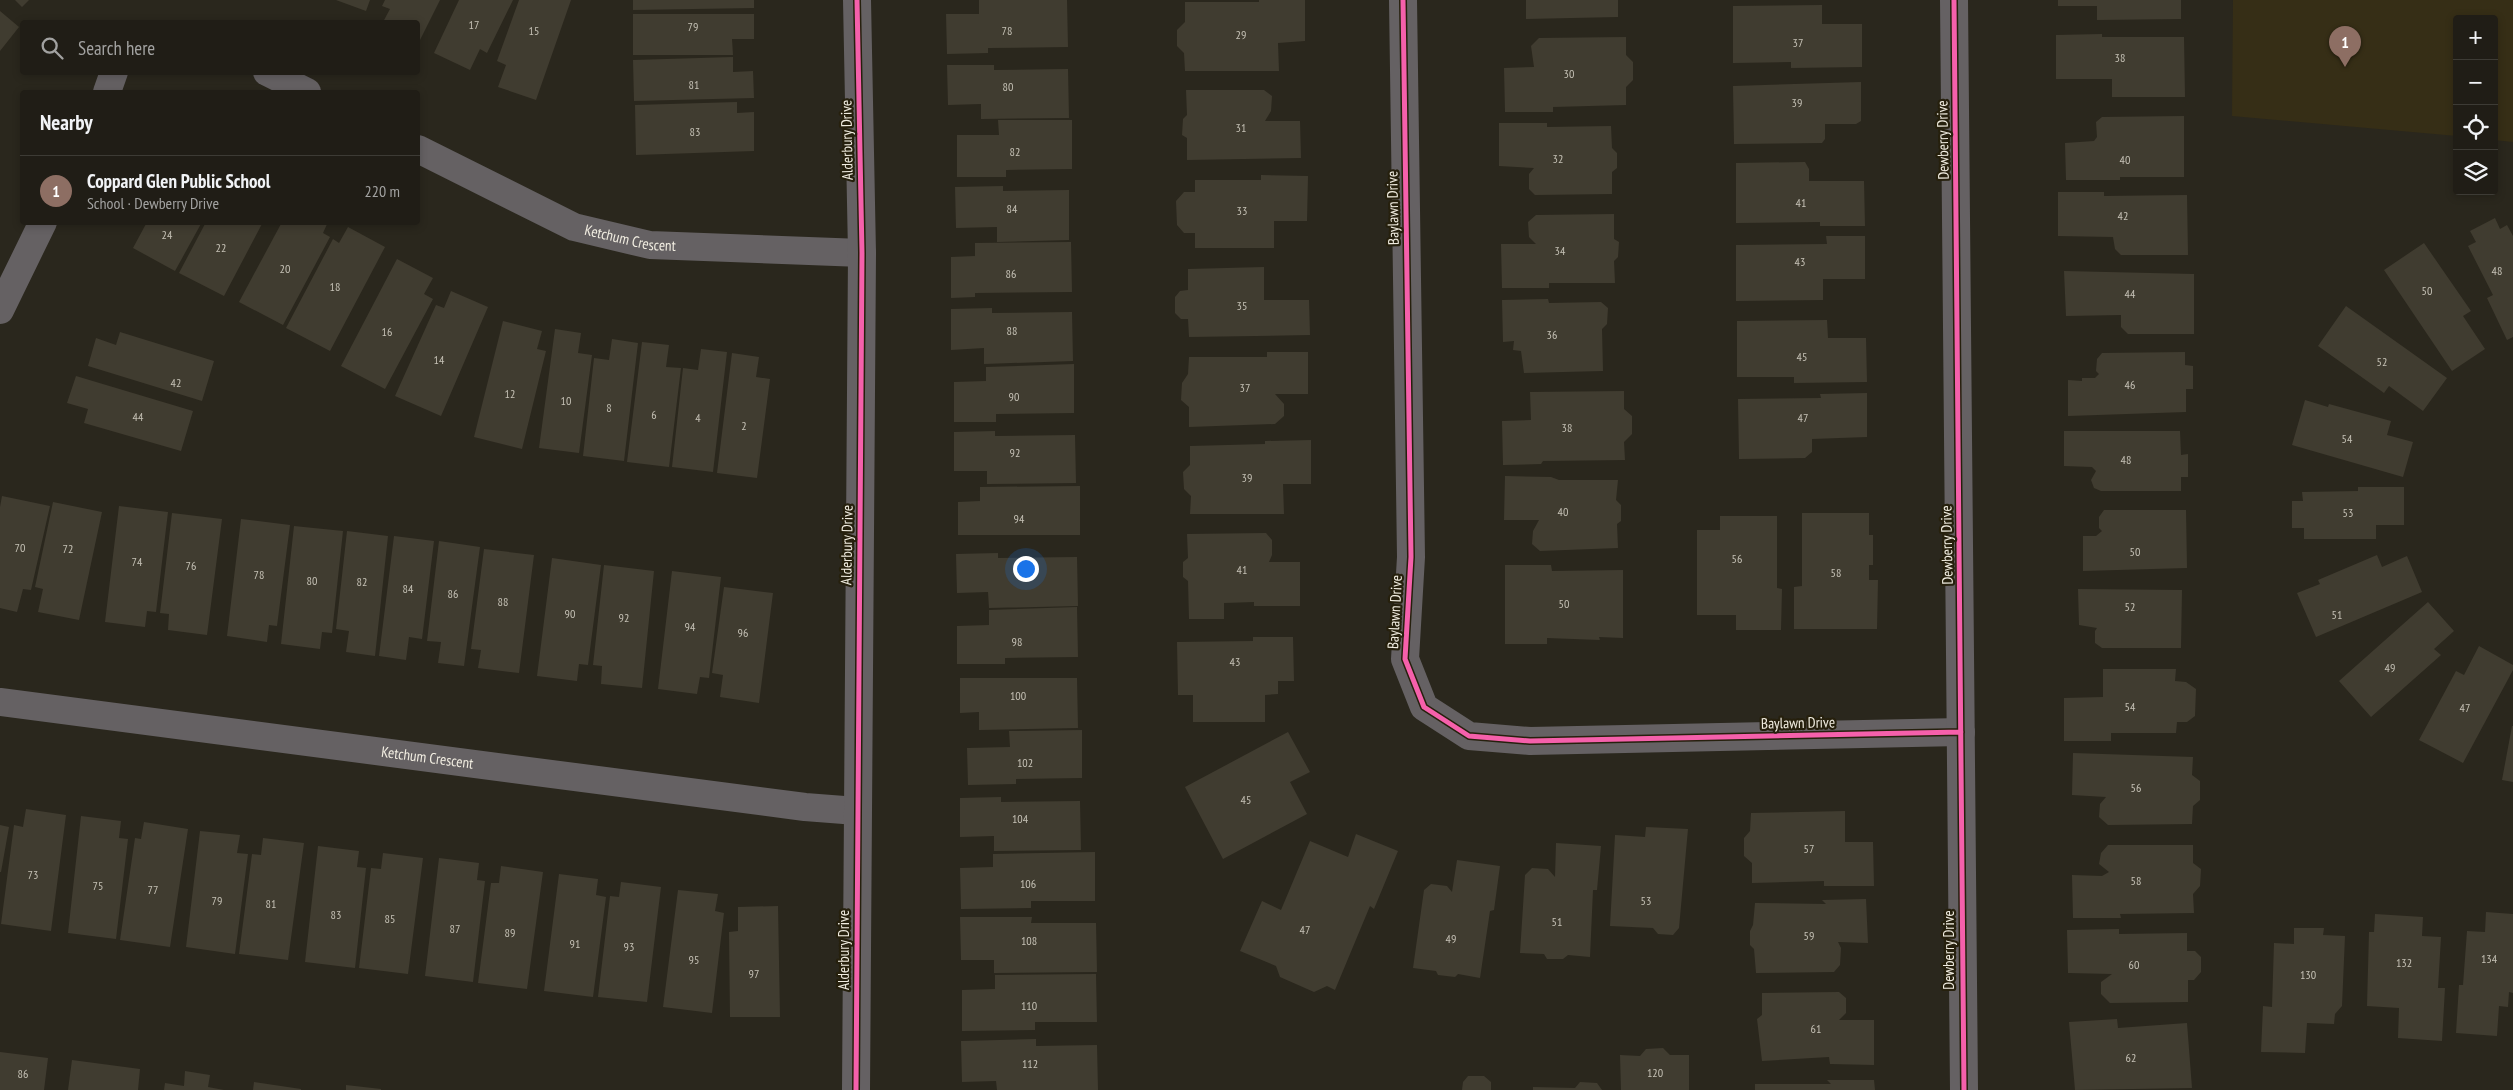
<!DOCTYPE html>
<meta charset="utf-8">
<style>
:root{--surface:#201d16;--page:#2d2a23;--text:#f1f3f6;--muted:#a2a2a1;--line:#3d3b35;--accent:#aba89c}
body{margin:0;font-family:"PT Sans Narrow",sans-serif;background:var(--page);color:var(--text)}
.controls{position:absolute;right:15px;top:15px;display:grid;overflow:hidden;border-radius:5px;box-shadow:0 2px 8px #0003}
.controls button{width:45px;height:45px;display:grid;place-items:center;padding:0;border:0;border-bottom:1px solid var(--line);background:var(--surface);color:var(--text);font:25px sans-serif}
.you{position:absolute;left:1025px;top:568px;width:18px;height:18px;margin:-12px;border:4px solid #fff;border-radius:50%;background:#1a73e8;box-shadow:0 0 0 8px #1a73e833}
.badge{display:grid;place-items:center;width:32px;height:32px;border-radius:50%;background:var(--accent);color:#fff;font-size:16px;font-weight:700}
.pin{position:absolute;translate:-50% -41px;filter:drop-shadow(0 1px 2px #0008)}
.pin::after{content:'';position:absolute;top:26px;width:18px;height:15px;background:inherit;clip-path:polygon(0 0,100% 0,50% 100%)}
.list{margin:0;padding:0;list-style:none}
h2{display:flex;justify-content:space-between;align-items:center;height:65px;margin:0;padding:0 20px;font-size:21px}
h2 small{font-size:16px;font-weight:400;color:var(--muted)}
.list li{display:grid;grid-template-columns:32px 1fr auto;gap:15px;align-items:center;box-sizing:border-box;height:70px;padding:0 20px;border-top:1px solid var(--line)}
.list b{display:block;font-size:19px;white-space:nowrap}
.list p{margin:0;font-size:16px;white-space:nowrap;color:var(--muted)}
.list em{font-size:16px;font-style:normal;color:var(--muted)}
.icon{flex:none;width:28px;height:28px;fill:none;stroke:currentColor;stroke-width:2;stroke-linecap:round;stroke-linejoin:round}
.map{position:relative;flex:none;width:2513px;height:1090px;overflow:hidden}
.search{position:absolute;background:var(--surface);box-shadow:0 2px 8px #0003;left:20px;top:20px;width:400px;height:55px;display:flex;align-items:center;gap:12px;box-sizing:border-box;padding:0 18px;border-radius:5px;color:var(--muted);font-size:19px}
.panel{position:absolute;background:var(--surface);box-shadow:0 2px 8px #0003;left:20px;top:90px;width:400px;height:135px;border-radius:5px}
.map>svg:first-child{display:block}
.built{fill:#362e16}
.building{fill:#403c30}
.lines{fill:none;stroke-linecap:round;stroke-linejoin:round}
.minor{stroke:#656163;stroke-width:28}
.cycleway-casing{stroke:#26200d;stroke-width:8}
.cycleway{stroke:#f560ab;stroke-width:5}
.labels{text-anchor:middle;stroke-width:4.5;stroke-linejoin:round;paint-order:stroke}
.number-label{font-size:12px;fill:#c5c1b5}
.street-label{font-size:15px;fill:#f1ede1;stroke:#26200d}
</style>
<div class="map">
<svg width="2513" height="1090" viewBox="0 0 2513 1090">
<rect width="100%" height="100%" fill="#2a271d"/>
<path class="built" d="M2233,0H2513V142L2494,140V19H2457V136L2232,116Z"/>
<path class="building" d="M15,0H29L22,7Z
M336,0H370L366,11Z
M385,0H440L418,44V22H383L390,9L382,6Z
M459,0H513L487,53L480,49L470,70L434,53Z
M519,0H571L536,100L498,87L506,65L497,61Z
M633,0H754V8L633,10Z
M979,0H1067L1068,47L988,48V53L947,54L946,14H979Z
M1259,0H1305V41L1278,43L1279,71H1185L1184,53L1177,46V30L1185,22V2H1259Z
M1526,0H1618V17L1526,19Z
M2058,0H2181V19L2097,20V6H2058Z
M1822,5V24H1862V67L1791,68V62L1733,63V6Z
M0,11L19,27L0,51Z
M633,14H754V39H732L733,55H633Z
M2102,34V37H2184L2185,97H2112V79H2056V35Z
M1626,37V55L1633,62V80L1626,87V105L1553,107V112H1505L1504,68L1534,67L1531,46L1539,38Z
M733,57V72L753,71L754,98L634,101L633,60Z
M947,65H994V70L1068,69L1069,118L981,119V104L948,105Z
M1861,82V121L1856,124H1825V139L1822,143L1734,144L1733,86Z
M1186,90H1264L1272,96L1271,111L1265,121H1300L1301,158L1187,160V138L1182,135L1183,119L1187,115Z
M737,102V113L754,112V151L636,155L635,105Z
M2184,116V177H2120V180H2066L2065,143L2094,141L2097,137L2096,122L2102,117Z
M998,120H1072V169L1006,170V177H957V135H999Z
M1499,123H1547V127L1611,126L1612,148L1617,153V168L1612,172V194L1535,195L1529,189V174L1534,168L1499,166Z
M1805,162L1809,169V181H1864L1865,226H1820V222L1736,223V163Z
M1261,175L1308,176L1307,221H1274V248H1195V233H1184L1177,225L1176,201L1184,192H1195V180H1261Z
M1003,186V191L1069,190V240L997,242V227L956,228L955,187Z
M2058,192H2104V196L2187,195L2188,255H2121L2115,249L2113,237L2058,236Z
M1614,214V239L1619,242L1618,257L1614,261L1615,283H1549V288H1502L1501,244H1536L1529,237L1528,222L1536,215Z
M2495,218L2500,229L2507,225L2513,236V337L2507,340L2487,298L2493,295L2468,246L2476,242L2470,231Z
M147,222H202L175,271L133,248Z
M206,222H263L224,296L179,273Z
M282,222H328L323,233L330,237L283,325L239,302Z
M348,227L385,247L330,351L286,328L333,239L339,243Z
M1826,236H1865V279H1823V300L1736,301V245L1827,244Z
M1071,242L1072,292L975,293V297L951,298V257L975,256V243Z
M2424,243L2471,311L2463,316L2485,349L2452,371L2384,270Z
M397,259L433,278L424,294L433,299L385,389L341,366Z
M1264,267V300H1309L1310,335L1189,337L1188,319H1181L1175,313V297L1180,291L1188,290V269Z
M2064,271L2194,274V334H2128L2121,327V315L2066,316Z
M451,291L488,307L441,416L395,396L436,305L444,308Z
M1548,299L1549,303L1601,302L1608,308L1607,324L1602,329L1603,371L1524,373L1521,351L1513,350L1514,341L1503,342L1502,300Z
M2346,306L2447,378L2423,411L2389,386L2384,393L2318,346Z
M992,308V313L1072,312L1073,361L984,364V348L951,350V309Z
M1827,320L1828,338H1866L1867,382L1794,383V377H1737V321Z
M503,321L542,331L537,349L546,351L522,449L474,437Z
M555,329L581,333L578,353L592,355L579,453L539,448Z
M120,332L214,361L202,401L88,366L96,338L116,345Z
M612,339L638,343L624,461L583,456L594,358L609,360Z
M642,342L669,345L666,367L681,368L669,467L627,462Z
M701,349L727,352L713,472L672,467L683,368L698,370Z
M1267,352H1308V394H1275L1284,404V416L1275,424L1189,427V407L1181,400L1182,383L1188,374L1189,357H1267Z
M2185,352V365L2193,366V389H2186V412L2068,416V380L2082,381V378H2095L2099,374L2096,371L2097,359L2102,353Z
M732,353L759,357L756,377L770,379L757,478L717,473Z
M1074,364V413L996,414V422H954V382L986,381V367Z
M76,376L193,411L181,451L84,423L88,409L67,403Z
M1624,391V409L1632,416V434L1624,442L1625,460L1543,461L1541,464L1503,465L1502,421L1531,420L1530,392Z
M1867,393V437L1812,439V452L1805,458L1739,459L1738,399L1821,398L1820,394Z
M2305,400L2328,407L2329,404L2391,421L2387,435L2413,442L2403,477L2292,445Z
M995,431V436L1075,435L1076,483L987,484V471H954V432Z
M2064,431H2180L2181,455L2188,454V477H2181V491H2101L2094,488L2091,480L2096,471L2092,467L2064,466Z
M1311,440V484H1283L1284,514H1190L1191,496L1184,489L1183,472L1190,465V446L1265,444V441Z
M1505,476L1551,477L1559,480H1618L1616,500L1621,505V521L1617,524L1618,548L1540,551L1532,544L1533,531L1539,520H1504Z
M1080,486V535H958V502L980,501V487Z
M2358,487H2404V525H2376V539H2304V528H2292V501H2303L2302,492L2358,491Z
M2,496L50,506L31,590L23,589L17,612L0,608V507Z
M53,502L102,512L79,620L38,612L43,589L35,587Z
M119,506L168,512L156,612L147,611L145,627L105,622Z
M2104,510H2186L2187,568L2083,571V536H2096L2102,531L2099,528V517Z
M172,513L222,519L207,635L168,630L169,614L160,613Z
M1802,513H1869V535H1873V565H1869V580H1878L1877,629H1794V587L1802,586Z
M1720,516H1777V588L1782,589L1781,630H1736V615H1697V530H1720Z
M241,519L290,525L277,626L269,625L267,642L227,636Z
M294,526L343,531L332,633L322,632L320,649L281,644Z
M347,531L388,536L375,656L346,652L349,631L336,629Z
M1266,533L1272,540V555L1269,562H1300V606H1254V602L1224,603V619H1189L1188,581L1183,577V562L1188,558L1187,534Z
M394,536L434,541L422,639L409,637L406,660L379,656Z
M439,541L480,547L464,666L438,663L441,642L427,641Z
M484,549L534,555L519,673L478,668L481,650L471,649Z
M998,553V558L1077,557L1078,606L989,608L988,592L957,593L956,554Z
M2377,555L2382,567L2407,556L2422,592L2316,637L2297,593L2320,584L2318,580Z
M552,558L601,565L588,665L579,664L577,681L537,676Z
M604,565L654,571L642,688L601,684L602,666L593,665Z
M1505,565H1551L1552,571L1623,570V638L1599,637L1600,640L1547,638V644H1505Z
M672,571L721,577L709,678L700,677L697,694L658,689Z
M724,587L773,593L759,703L720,697L723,675L712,673Z
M2078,589L2182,590L2181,648H2102L2095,643V631L2097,628L2079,625Z
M2428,602L2454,631L2434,649L2441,655L2371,717L2339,681Z
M1077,607L1078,657L1005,658V664H957V626L989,625V610Z
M1253,637H1293L1294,681H1278V694L1265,695V722H1193V695H1178L1177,642L1253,641Z
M2479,646L2513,665V670L2463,763L2419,740L2456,671L2464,675Z
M2103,669H2176L2175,681L2186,682L2196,689L2195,716L2187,722H2177L2176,733H2111V741H2064V698L2103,697Z
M960,678H1077L1078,728L979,730V712L960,713Z
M2512,726H2513V782L2502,780Z
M1082,730V778L1016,779V784L968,785L967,748L1010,747L1009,731Z
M1288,732L1310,772L1290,782L1307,814L1223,859L1185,787Z
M2073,753L2193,757L2192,775L2200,781V800L2193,806L2192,824L2108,825L2099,817L2100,804L2106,797L2072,795Z
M1001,797V802L1080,801L1081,850L994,851V836L960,837V798Z
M26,809L66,815L51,931L1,924L14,825L23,827Z
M1845,811V842H1873L1874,886H1824V881L1752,883V863L1744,856V838L1750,831L1751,813Z
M81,816L121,821L119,838L128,839L116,939L68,933Z
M144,822L188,829L170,947L120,940L135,838L141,839Z
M0,825L9,827L1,872H0Z
M1646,827L1688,829L1679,928L1673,935L1658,934L1653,928L1610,926L1615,835L1645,837Z
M200,831L240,835L237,853L248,854L235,954L186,947Z
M1356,834L1398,851L1374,909L1370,906L1335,990L1327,986L1314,992L1280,977L1276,966L1240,951L1262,901L1281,910L1310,841L1348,857Z
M263,838L304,843L288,960L239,954L252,854L261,855Z
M1556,843L1601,846L1597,890H1593L1590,957L1568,955L1563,959H1547L1544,954L1520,953L1525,875L1532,868L1548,869L1555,877Z
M2108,845H2193V863L2201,869L2200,886L2193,894L2194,913L2120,914L2121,918H2073L2072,875L2102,876L2109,872L2099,864L2101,853Z
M318,846L359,851L357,867L366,868L355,968L305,962Z
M1095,852V901H1031V908L961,909L960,868L993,867V854Z
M383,853L423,858L408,974L359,968L371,868L381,869Z
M439,858L479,863L477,880L485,881L473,982L425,976Z
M1457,860L1500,866L1494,910L1490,911L1480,978L1458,974L1455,977L1438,975L1436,971L1413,968L1424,890L1431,884L1447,886L1452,892Z
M501,866L543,872L527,989L478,983L491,883H499Z
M559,874L598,879L596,895L606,897L593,997L544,991Z
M621,882L661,887L647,1002L598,997L610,896L619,897Z
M678,890L718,894L715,911L724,913L712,1013L663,1007Z
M1866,899L1868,943L1838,942L1841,948L1840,965L1834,972L1756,973L1754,949L1750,945V931L1753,925L1755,903L1826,904L1822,900Z
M778,906L780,1017H730L729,932L738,931V907Z
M2486,912L2513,914V993L2509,992L2508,1007L2499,1006L2497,1036L2456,1033L2459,985H2463L2467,931L2485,932Z
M2375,914L2423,917L2422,936L2441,937L2438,988H2445L2442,1041L2398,1038L2399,1008L2367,1006L2369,932H2374Z
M960,917H1032L1031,923H1096L1097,972L994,973V960H961Z
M2294,928H2324L2323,935L2345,936L2342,1006L2335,1014L2334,1024L2307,1023L2305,1053L2261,1052L2263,1006L2272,1007L2274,943L2294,944Z
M2119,929V934L2187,933V951H2195L2201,957V972L2194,980H2188V1002L2110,1003L2101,994V982L2112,974L2068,973L2067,930Z
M1096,974L1097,1022H1035V1030L962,1031V990L995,989V975Z
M1839,992L1846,998V1013L1839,1020H1874V1065L1830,1064L1829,1057L1762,1061L1757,1019L1762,1015V993Z
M2117,1019L2118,1028L2187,1023L2192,1088L2075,1090L2069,1022Z
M1036,1039V1046L1097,1045L1098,1090H997L996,1081L962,1082L961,1041Z
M1663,1048L1670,1055H1689V1090H1621L1620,1055L1640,1056L1646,1049Z
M0,1052L48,1058L44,1090H0Z
M72,1060L140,1069L138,1090H68Z
M185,1071L210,1075L208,1087L224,1090H164L165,1083L184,1086Z
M1468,1076H1484L1491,1082V1090H1462L1463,1082Z
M1827,1080H1874L1875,1090H1755V1084H1831Z
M254,1082L301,1089V1090H253Z
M1580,1082L1597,1083L1602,1090H1533V1087L1575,1088Z
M346,1085L381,1089V1090H346Z"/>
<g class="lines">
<g class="minor">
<path d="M1403,0L1411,557L1405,659L1424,707L1469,736L1530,741L1961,732"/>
<path d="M1954,0L1964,1090"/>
<path d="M267,72L307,92"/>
<path d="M107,92L114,72"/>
<path id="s1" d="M418,149L574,227L650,245L862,253"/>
<path d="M0,310L43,222"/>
<path id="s2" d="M0,702L805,807L857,811"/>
<path d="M856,1090L862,253L857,0"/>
</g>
<defs>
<path id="cycleway" d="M1403,0L1411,557L1405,659L1424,707L1469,736L1530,741L1961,732
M1954,0L1964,1090
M856,1090L862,253L857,0"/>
</defs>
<use href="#cycleway" class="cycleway-casing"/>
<use href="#cycleway" class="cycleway"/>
</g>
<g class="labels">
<g class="number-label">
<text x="474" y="29">17</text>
<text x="693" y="31">79</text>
<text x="534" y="35">15</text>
<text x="1007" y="35">78</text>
<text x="1241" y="39">29</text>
<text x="1798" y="47">37</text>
<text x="2120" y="62">38</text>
<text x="1569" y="78">30</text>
<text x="694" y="89">81</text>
<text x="1008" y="91">80</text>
<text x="1797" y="107">39</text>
<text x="1241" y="132">31</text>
<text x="695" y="136">83</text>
<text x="1015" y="156">82</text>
<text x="1558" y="163">32</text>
<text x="2125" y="164">40</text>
<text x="1801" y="207">41</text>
<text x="1012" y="213">84</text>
<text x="1242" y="215">33</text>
<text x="2123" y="220">42</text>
<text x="167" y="239">24</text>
<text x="221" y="252">22</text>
<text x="1560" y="255">34</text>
<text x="1800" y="266">43</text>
<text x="285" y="273">20</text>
<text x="2497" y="275">48</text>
<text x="1011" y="278">86</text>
<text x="335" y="291">18</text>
<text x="2427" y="295">50</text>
<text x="2130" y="298">44</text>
<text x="1242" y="310">35</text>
<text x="1012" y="335">88</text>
<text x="387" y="336">16</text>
<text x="1552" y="339">36</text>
<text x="1802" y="361">45</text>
<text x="439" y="364">14</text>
<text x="2382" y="366">52</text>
<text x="176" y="387">42</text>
<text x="2130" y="389">46</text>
<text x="1245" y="392">37</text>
<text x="510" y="398">12</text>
<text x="1014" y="401">90</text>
<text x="566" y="405">10</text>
<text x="609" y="412">8</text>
<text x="654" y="419">6</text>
<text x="138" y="421">44</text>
<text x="698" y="422">4</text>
<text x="1803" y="422">47</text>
<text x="744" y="430">2</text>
<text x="1567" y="432">38</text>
<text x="2347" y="443">54</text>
<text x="1015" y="457">92</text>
<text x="2126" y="464">48</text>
<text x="1247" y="482">39</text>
<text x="1563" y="516">40</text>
<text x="2348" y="517">53</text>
<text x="1019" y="523">94</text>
<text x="20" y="552">70</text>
<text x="68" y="553">72</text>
<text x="2135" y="556">50</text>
<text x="1737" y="563">56</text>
<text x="137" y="566">74</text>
<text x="191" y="570">76</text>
<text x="1242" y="574">41</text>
<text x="1836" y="577">58</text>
<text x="259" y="579">78</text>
<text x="312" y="585">80</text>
<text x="362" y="586">82</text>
<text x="408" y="593">84</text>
<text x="453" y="598">86</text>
<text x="503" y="606">88</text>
<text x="1564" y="608">50</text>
<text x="2130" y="611">52</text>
<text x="570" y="618">90</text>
<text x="2337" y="619">51</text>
<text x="624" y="622">92</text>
<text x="690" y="631">94</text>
<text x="743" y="637">96</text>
<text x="1017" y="646">98</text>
<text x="1235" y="666">43</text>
<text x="2390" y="672">49</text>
<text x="1018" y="700">100</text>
<text x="2130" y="711">54</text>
<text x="2465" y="712">47</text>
<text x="1025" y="767">102</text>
<text x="2136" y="792">56</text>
<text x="1246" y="804">45</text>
<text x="1020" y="823">104</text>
<text x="1809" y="853">57</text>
<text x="33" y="879">73</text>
<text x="2136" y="885">58</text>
<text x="1028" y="888">106</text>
<text x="98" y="890">75</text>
<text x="153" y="894">77</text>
<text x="217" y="905">79</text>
<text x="1646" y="905">53</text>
<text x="271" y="908">81</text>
<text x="336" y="919">83</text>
<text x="390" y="923">85</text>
<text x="1557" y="926">51</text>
<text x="455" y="933">87</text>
<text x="1305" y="934">47</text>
<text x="510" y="937">89</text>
<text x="1809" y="940">59</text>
<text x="1451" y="943">49</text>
<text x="1029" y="945">108</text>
<text x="575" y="948">91</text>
<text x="629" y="951">93</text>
<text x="2489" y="963">134</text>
<text x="694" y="964">95</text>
<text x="2404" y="967">132</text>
<text x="2134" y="969">60</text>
<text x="754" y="978">97</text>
<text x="2308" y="979">130</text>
<text x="1029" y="1010">110</text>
<text x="1816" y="1033">61</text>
<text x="2131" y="1062">62</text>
<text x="1030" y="1068">112</text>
<text x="1655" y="1077">120</text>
<text x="23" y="1078">86</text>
</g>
<g class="street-label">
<text transform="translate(847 140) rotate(-91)" y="5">Alderbury Drive</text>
<text transform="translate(1943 140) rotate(-91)" y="5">Dewberry Drive</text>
<text transform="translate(1393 208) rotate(-91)" y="5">Baylawn Drive</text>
<text dy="5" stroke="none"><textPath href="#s1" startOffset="232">Ketchum Crescent</textPath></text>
<text transform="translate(847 545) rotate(-89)" y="5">Alderbury Drive</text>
<text transform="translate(1947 545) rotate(-91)" y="5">Dewberry Drive</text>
<text transform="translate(1395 612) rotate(-87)" y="5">Baylawn Drive</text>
<text transform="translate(1798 723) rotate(-1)" y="5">Baylawn Drive</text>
<text dy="5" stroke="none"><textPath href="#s2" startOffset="431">Ketchum Crescent</textPath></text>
<text transform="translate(844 950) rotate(-90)" y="5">Alderbury Drive</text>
<text transform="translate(1949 950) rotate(-90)" y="5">Dewberry Drive</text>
</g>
</g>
</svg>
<div class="controls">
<button>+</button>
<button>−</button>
<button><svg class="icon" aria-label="locate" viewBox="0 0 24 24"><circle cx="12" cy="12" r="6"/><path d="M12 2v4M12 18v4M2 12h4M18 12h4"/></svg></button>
<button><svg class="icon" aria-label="layers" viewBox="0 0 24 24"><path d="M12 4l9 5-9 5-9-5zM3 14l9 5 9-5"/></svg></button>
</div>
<div class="you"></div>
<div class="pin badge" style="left:2345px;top:67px;background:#8d6e63">1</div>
<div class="search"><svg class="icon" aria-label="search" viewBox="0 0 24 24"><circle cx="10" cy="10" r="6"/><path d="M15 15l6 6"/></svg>Search here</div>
<section class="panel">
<h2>Nearby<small></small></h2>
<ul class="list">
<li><span class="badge" style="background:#8d6e63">1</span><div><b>Coppard Glen Public School</b><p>School · Dewberry Drive</p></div><em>220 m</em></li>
</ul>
</section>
</div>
